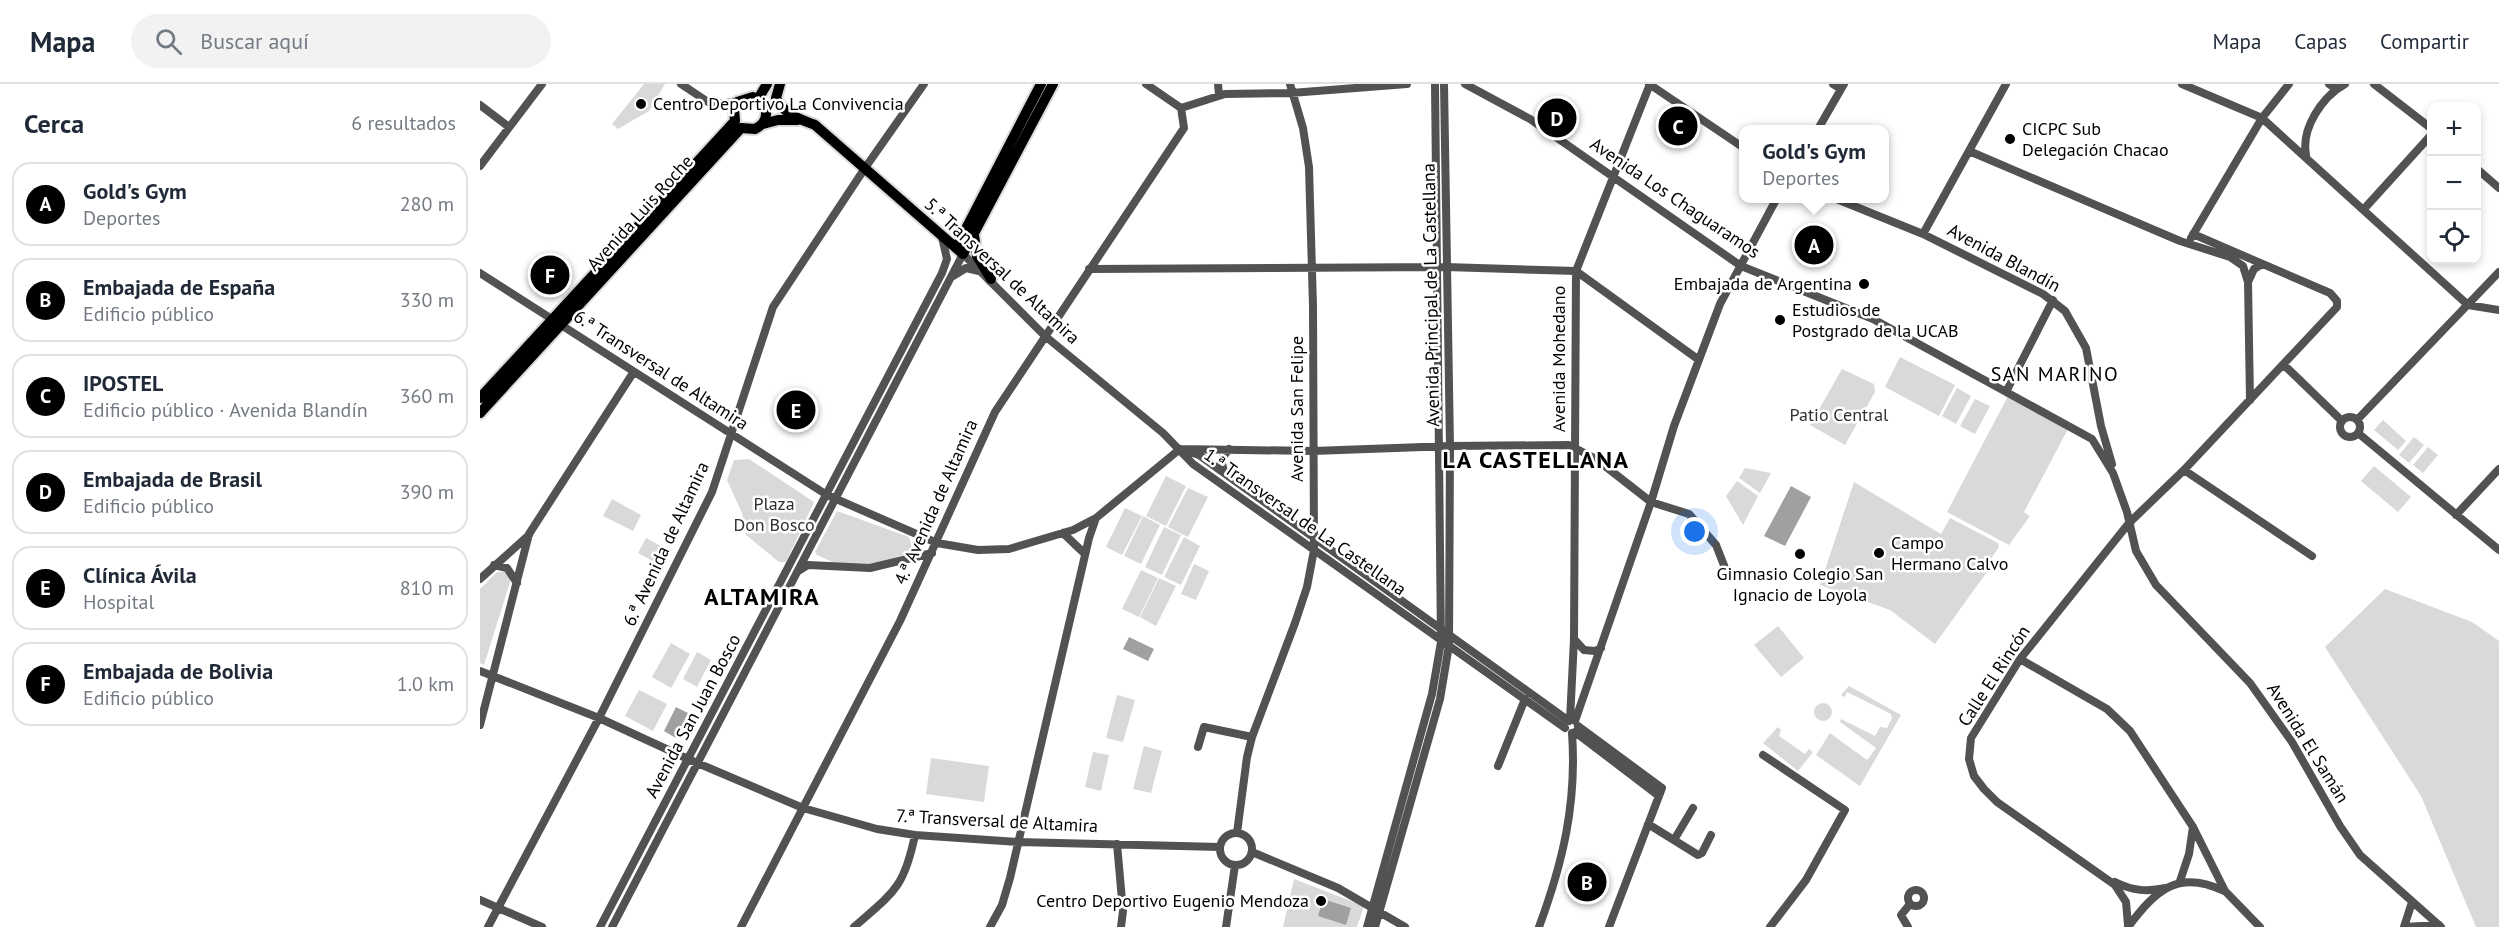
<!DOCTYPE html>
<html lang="es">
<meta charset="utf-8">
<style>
:root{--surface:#fff;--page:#f2f2f3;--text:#1f2937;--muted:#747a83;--line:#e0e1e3;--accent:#000}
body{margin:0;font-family:"PT Sans",sans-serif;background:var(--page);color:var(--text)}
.controls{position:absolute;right:18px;top:18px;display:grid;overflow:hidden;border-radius:12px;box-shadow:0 3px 9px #0003}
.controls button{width:54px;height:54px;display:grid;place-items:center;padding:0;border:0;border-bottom:2px solid var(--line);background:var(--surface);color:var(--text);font:30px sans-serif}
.you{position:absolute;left:1215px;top:448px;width:21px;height:21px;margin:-15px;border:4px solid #fff;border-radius:50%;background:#1a73e8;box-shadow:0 0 0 9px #1a73e833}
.badge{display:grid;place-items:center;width:39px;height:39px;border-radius:50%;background:var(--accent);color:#fff;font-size:20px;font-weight:700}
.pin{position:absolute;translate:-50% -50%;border:3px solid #fff;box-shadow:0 2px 6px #0006}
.popup{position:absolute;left:1259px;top:41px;width:150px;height:78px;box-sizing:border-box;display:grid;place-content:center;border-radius:12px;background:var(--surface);filter:drop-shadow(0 2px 4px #0005);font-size:20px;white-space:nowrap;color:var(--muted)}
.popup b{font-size:22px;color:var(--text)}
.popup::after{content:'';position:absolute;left:50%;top:100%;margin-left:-12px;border:12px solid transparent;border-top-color:var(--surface)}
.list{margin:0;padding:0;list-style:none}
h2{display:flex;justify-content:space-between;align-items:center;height:78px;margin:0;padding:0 24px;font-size:26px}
h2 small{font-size:20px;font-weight:400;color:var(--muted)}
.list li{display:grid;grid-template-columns:39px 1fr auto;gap:18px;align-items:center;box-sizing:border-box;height:84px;margin:0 12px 12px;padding:0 12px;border:2px solid var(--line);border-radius:18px}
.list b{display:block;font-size:22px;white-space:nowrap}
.list p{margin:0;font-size:20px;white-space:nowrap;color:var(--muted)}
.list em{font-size:20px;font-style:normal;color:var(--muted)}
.icon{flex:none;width:33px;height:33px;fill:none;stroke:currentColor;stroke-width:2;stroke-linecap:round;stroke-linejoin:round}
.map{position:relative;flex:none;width:2019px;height:843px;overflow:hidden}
header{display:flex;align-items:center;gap:36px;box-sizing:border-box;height:84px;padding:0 30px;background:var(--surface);border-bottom:2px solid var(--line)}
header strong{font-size:28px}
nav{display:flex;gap:33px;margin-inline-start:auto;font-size:21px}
.search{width:420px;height:54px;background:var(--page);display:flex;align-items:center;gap:15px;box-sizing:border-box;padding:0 21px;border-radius:33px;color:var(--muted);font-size:22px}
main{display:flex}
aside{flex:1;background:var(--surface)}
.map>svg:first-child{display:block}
.green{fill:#d9d9d9}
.water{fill:#a0a0a0}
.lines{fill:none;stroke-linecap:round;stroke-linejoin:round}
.major-casing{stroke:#dbdbdb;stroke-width:14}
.minor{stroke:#525252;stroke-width:8}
.major{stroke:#000;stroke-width:10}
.poi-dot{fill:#000;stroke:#fff;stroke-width:2}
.labels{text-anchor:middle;stroke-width:5;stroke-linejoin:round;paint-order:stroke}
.poi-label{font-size:18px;fill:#000;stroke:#fff;text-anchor:start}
.street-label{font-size:18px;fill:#000;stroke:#fff}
.park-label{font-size:18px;fill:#303030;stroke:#fff}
.neighbourhood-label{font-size:20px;letter-spacing:1.5px;fill:#000;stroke:#fff}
.district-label{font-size:24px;font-weight:bold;letter-spacing:1.5px;fill:#000;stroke:#fff}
</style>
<header>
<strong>Mapa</strong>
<div class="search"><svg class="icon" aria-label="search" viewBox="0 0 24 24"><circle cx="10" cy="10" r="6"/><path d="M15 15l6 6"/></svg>Buscar aquí</div>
<nav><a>Mapa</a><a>Capas</a><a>Compartir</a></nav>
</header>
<main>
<aside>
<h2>Cerca<small>6 resultados</small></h2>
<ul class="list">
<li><span class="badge">A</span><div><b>Gold's Gym</b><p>Deportes</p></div><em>280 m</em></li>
<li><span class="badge">B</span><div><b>Embajada de España</b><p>Edificio público</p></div><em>330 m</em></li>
<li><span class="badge">C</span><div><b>IPOSTEL</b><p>Edificio público · Avenida Blandín</p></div><em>360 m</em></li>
<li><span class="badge">D</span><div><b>Embajada de Brasil</b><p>Edificio público</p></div><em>390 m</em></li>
<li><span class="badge">E</span><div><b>Clínica Ávila</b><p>Hospital</p></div><em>810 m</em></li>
<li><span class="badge">F</span><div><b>Embajada de Bolivia</b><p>Edificio público</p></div><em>1.0 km</em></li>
</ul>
</aside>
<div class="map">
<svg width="2019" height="843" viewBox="0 0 2019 843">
<rect width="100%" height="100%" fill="#fff"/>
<path class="green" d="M164,0H185L169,27L138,45L132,40Z
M1420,273L1475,301L1459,332L1405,303Z
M1362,285L1394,300L1395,308L1365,361L1330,341Z
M1477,304L1491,312L1476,340L1462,332Z
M1528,312L1589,343L1544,428L1550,432L1529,461L1467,428Z
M1495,315L1510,322L1495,350L1480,342Z
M1903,336L1926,357L1918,366L1894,346Z
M1934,353L1944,361L1929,379L1919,371Z
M1948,363L1958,371L1943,389L1933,381Z
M269,375L334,418L306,478H299L266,451L262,429L247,396L254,376Z
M1894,382L1931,413L1918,428L1881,397Z
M1265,384L1291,389L1280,409L1259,394Z
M686,392L706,402L686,442L666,432Z
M1257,397L1278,412L1263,441L1246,412Z
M1374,398L1461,450L1470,434L1518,459L1519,463L1506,482L1509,485L1455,560L1410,526L1340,501Z
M708,404L728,413L708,453L688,443Z
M132,415L161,431L153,447L123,432Z
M645,424L662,432L642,471L626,463Z
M357,427L429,453L433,468L388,481H359L337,471L335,468Z
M663,432L680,441L661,480L644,472Z
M684,443L701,451L682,491L665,483Z
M704,453L720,462L701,501L684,493Z
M166,454L190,467L182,482L158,469Z
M714,480L729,487L716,516L701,510Z
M661,486L678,494L659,533L642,525Z
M17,488H26L31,495L4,581L0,579V505Z
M679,494L696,502L676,542L660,533Z
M1905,505L1992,538L2019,557V843H1996L1941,712L1845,563Z
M1298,542L1324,574L1301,593L1274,561Z
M191,559L210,570L191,604L172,593Z
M217,568L231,576L217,603L203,595Z
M1369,602L1421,631L1380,702L1336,671L1350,649L1387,676L1396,664L1360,638L1361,635L1395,652L1400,643L1407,644L1412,634L1411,630L1367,608L1365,613L1361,611Z
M159,606L187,620L173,647L145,632Z
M637,611L655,616L643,658L626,654Z
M1334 628a9 9 0 1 1 18 0a9 9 0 1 1-18 0Z
M1298,643L1301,646L1299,652L1325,670L1329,665L1333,668L1318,687L1283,659Z
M664,662L682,667L671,709L653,705Z
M613,668L629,671L621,707L605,703Z
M451,674L509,682L504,718L446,710Z
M814,795L884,822L877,843H803Z"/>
<path class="water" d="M1311,402L1331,413L1305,462L1284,452Z
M649,553L674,565L668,577L643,565Z
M196,623L208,629L196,654L184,647Z
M843,815L871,824L866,841L838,832Z"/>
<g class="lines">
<defs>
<path id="major" d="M300,0L296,14C303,30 320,35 335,41L483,170L573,0
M278,15L287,0
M283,40L298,36H318
M494,151L497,172L511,195
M476,164L561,0
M0,314L255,37L254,25L257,18L273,13C289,20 291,37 275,45L261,44L0,329"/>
</defs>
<use href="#major" class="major-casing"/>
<path class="minor" d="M201,0L231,20L257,18
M666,0L701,24
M738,0L739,11
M985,0L1050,35L1261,182L1393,235L1612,355L1633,389L1647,428L1656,467L1676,501L1770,599L1812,658L1860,742L1880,771L1961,843
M1169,0L1264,64
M1353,0L1361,5
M1702,0L1782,34L1988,221L2019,226
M1849,0L1856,5
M1894,0L1952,45
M0,21L29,43
M701,24L745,10L811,9L927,0
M1338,45L1364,0
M1489,67L1700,157L1750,173L1763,182L1768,198
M1826,71C1821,44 1842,13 1865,0
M0,82L62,0
M1996,84L2019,104
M1354,114L1443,150L1563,210L1585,227L1606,264L1621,342L1632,380
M1884,125L1952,50
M1443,150L1526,0
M1711,154L1782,34L1809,0
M609,185L966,183L1096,187L1219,276
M0,189L347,411L457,459L498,466L529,465L593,446L616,434L700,365
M473,192L486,184L499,187
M1804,281L1862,337
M1527,306L1573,216
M1770,316L1768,198L1774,185L1782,180
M1860 343a10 10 0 1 1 20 0a10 10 0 1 1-20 0Z
M1877,336L2019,188
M1878,349L2019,466
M700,365L833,367L970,362L1089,361L1116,375L1171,418L1209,430L1236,461L1247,489
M710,368L719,371L1089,637
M1704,386L1832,472
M744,387L741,376L749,365
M1976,431L2019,385
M583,449L605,470
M14,481L27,484L37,499
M317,488L328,481L390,484L452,469
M0,495L49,451
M1094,555L1104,566L1115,567L1121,564
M1540,575L1627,625L1650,647L1713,743L1745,807L1780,843
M0,587L119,634L208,675L323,724L397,745L435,751L538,758L740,763
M1090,636L1094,555L1096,187L1170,0
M1095,637L1171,418L1194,342L1240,220L1297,114
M0,641L49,450L153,289
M1098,642L1182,704L1129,843
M1095,648L1179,712
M718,663L724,643L772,653
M1283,671L1365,726L1326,796L1290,843
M1018,682L1045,615
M1168,740L1218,771L1222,769L1231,751
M757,749L767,673L772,653L815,539L827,503L834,466L833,222L829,83L823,44L810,0
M740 765a16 16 0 1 1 32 0a16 16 0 1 1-32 0Z
M1194,756L1213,724
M637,760L643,827L641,843
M772,768L858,804L925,843
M1700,797L1709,770L1713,743
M1635,798C1653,807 1667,808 1686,804
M1428 814a8 8 0 1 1 16 0a8 8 0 1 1-16 0Z
M0,816L62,843
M1648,841L1646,818L1635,801L1517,718L1504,705L1494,692L1489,675L1491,654L1540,575L1649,439L1704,386L1857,223V217L1850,209L1713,150
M8,843L119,634L232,408L293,223L385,84L444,0
M120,843L462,189L467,175L462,153
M132,843L483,170L565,252L683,349L713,380L1085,644
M261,843L420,537L515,328L704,44L701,24
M374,843C414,808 424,804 435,751
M510,843L522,821L530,794L609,454L616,434
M746,843L755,781
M887,843L952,610L961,558L955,0
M895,843L960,615L969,561L970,362L964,0
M1059,843C1083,778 1097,719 1092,649
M1428,843L1421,831L1430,820
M1648,843C1676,806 1698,785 1744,807
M1924,843L1959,841
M1924,843L1932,818"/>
<use href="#major" class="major"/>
</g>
<g class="poi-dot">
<circle cx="161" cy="20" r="6"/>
<circle cx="1530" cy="55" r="6"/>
<circle cx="1384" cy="200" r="6"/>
<circle cx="1300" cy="236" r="6"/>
<circle cx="1399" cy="469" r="6"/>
<circle cx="1320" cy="470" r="6"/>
<circle cx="841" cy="817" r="6"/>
</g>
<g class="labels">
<g class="poi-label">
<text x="173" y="26">Centro Deportivo La Convivencia</text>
<text x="1542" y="51">CICPC Sub<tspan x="1542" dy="21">Delegación Chacao</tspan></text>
<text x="1372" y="206" text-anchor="end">Embajada de Argentina</text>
<text x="1312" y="232">Estudios de<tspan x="1312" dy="21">Postgrado de la UCAB</tspan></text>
<text x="1411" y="465">Campo<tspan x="1411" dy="21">Hermano Calvo</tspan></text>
<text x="1320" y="496" text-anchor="middle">Gimnasio Colegio San<tspan x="1320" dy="21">Ignacio de Loyola</tspan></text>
<text x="829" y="823" text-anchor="end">Centro Deportivo Eugenio Mendoza</text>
</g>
<g class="street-label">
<text transform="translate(1195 114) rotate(34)" y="6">Avenida Los Chaguaramos</text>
<text transform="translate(160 129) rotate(-48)" y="6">Avenida Luis Roche</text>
<text transform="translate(1524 174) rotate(28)" y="6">Avenida Blandín</text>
<text transform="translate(522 187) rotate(43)" y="6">5.ª Transversal de Altamira</text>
<text transform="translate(951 211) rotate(-91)" y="6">Avenida Principal de La Castellana</text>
<text transform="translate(1079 275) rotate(-90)" y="6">Avenida Mohedano</text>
<text transform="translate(181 286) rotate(33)" y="6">6.ª Transversal de Altamira</text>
<text transform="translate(817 325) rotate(-90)" y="6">Avenida San Felipe</text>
<text transform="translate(456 418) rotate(-66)" y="6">4.ª Avenida de Altamira</text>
<text transform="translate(825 438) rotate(35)" y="6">1.ª Transversal de La Castellana</text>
<text transform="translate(186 460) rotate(-65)" y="6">6.ª Avenida de Altamira</text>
<text transform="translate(1514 592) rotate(-57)" y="6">Calle El Rincón</text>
<text transform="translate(213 632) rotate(-62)" y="6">Avenida San Juan Bosco</text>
<text transform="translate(1828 659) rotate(58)" y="6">Avenida El Samán</text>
<text transform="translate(517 737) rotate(3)" y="6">7.ª Transversal de Altamira</text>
</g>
<g class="park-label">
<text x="1359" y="337">Patio Central</text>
<text x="294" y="426">Plaza<tspan x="294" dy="21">Don Bosco</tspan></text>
</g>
<g class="neighbourhood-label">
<text x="1575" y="297">SAN MARINO</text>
</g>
<g class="district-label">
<text x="1056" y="384">LA CASTELLANA</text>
<text x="282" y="521">ALTAMIRA</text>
</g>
</g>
</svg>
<div class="controls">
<button>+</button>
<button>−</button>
<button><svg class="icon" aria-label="locate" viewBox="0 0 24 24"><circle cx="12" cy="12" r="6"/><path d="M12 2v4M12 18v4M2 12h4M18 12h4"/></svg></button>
</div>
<div class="you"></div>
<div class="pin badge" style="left:1334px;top:161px">A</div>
<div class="popup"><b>Gold's Gym</b>Deportes</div>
<div class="pin badge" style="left:1107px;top:798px">B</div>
<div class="pin badge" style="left:1198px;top:42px">C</div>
<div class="pin badge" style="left:1077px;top:34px">D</div>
<div class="pin badge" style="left:316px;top:326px">E</div>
<div class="pin badge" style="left:70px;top:191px">F</div>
</div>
</main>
